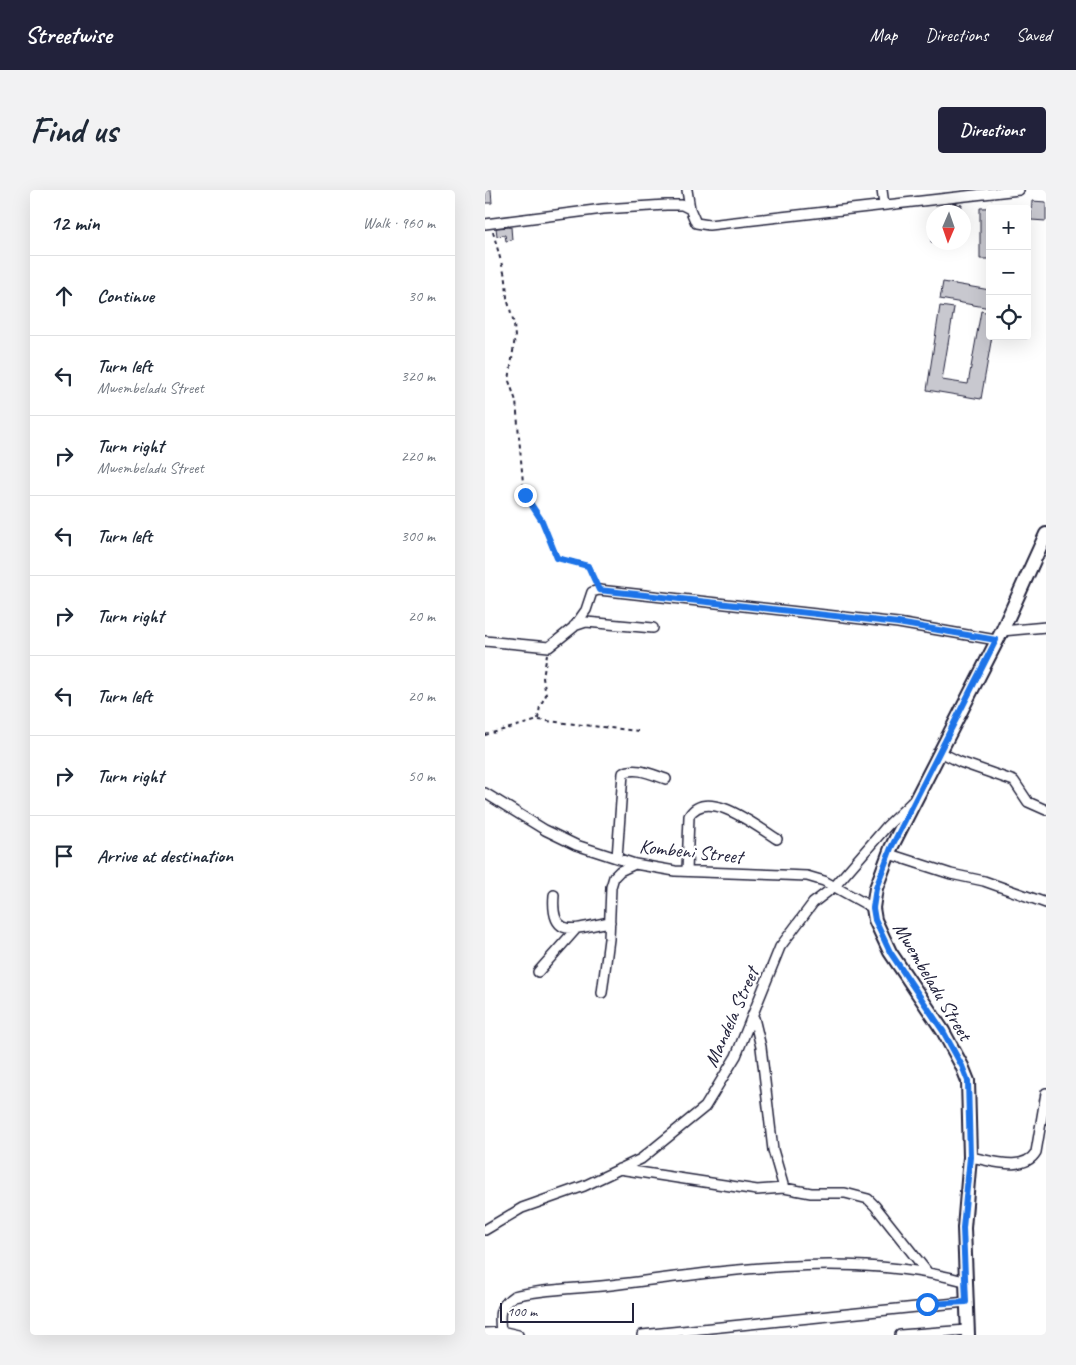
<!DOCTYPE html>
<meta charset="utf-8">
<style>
:root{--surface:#fff;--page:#f2f2f3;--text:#1f2937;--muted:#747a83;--line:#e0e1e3;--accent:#22223b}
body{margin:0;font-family:Caveat,sans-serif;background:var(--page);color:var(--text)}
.controls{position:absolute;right:15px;top:15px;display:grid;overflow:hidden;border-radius:5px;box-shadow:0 5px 20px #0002}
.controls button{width:45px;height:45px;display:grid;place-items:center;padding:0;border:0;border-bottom:1px solid var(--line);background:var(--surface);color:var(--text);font:25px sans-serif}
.compass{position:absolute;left:441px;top:15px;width:45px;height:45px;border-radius:50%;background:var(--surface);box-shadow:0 5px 20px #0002;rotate:182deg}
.scale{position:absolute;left:15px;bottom:12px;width:134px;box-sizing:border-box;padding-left:5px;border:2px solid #22223b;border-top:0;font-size:14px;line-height:18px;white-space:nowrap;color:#22223b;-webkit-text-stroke:4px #fff;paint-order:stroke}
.stop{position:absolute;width:15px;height:15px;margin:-11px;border:4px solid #1a73e8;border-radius:50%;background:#fff}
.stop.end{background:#1a73e8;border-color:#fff;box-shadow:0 1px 5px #0008}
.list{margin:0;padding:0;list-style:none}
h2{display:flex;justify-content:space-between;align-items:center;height:65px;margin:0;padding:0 20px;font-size:21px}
h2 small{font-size:16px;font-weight:400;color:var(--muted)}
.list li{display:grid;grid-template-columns:32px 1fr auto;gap:15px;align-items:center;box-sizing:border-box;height:80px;padding:0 20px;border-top:1px solid var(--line)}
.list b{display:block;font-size:19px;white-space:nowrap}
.list p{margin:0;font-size:16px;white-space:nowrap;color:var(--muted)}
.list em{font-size:16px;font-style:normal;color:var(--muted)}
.icon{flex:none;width:28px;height:28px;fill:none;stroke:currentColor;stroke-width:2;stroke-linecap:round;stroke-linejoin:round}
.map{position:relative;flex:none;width:561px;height:1145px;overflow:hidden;border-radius:5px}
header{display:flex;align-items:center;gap:30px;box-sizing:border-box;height:70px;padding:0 25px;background:var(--accent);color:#fff}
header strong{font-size:24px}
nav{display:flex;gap:28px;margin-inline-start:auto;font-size:18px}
.intro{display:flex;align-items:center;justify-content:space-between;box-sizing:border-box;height:120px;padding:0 30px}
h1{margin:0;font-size:35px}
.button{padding:12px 22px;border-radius:5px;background:var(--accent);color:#fff;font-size:18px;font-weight:700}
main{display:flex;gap:30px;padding:0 30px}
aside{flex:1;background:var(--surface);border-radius:5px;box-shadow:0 5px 20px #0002}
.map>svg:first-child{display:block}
.building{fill:#c8c8cf;stroke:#22223b}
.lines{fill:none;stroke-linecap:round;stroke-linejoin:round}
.street-casing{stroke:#22223b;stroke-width:12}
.secondary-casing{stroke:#22223b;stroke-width:16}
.path{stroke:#22223b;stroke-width:2;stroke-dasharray:4 4;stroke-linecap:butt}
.street{stroke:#fff;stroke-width:9}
.secondary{stroke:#fff;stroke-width:12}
.route{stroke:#1a73e8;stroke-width:6}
.labels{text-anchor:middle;stroke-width:4.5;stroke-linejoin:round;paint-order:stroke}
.street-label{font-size:20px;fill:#22223b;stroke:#fff}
</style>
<header>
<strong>Streetwise</strong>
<nav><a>Map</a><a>Directions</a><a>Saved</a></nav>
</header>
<div class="intro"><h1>Find us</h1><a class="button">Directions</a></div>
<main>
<aside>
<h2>12 min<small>Walk · 960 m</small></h2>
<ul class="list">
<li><svg class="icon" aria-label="ahead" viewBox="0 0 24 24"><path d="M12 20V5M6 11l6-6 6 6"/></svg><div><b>Continue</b></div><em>30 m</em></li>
<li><svg class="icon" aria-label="left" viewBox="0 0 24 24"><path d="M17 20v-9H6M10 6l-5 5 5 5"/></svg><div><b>Turn left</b><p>Mwembeladu Street</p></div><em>320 m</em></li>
<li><svg class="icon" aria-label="right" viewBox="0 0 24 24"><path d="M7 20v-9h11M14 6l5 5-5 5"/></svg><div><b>Turn right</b><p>Mwembeladu Street</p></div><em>220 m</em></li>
<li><svg class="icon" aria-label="left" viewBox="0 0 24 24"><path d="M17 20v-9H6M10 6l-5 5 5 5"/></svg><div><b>Turn left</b></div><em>300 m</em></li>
<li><svg class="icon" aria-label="right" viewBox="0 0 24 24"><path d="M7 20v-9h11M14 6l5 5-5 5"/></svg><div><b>Turn right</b></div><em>20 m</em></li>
<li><svg class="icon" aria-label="left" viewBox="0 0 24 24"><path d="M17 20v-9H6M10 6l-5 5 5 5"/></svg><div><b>Turn left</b></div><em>20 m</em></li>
<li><svg class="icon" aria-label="right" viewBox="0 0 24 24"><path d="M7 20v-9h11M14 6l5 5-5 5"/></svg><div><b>Turn right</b></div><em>50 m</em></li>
<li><svg class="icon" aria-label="arrive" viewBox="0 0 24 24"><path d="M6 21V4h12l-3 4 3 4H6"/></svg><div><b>Arrive at destination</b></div></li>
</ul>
</aside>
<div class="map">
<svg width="561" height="1145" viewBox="0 0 561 1145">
<rect width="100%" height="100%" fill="#fff"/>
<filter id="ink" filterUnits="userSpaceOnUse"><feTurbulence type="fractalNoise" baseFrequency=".02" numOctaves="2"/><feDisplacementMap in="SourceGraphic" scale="10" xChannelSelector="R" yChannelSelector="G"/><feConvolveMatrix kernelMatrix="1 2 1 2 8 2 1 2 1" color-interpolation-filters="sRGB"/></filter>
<g filter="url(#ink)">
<path class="building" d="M0,0H6L7,13H0Z
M547,11L561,12V31L546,30Z
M468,13L477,15L476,22H466Z
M536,17L505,19V69H495V18Z
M448,32V52H446Z
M26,37L27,50L21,51L20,45L12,46L11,38Z
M458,92L505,100V118L455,109Z
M455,116L469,118L457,190L483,194L496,121L505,123V146H507L496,209L442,200Z"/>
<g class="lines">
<defs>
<path id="street" d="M202,0L205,19
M397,0L399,15
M0,34L118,19L181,15H197L205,19L211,33L224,35L534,0
M89,436L101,432L168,438
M517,441L561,437
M0,451L64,457L89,437L101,420L107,402L114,400L413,433L511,450
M455,562L475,572L529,591L543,612L561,620
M0,603L60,640L91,655L150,674L190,681L322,686L339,691L388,718
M404,664L466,684L499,691L561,713
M132,668L138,583C151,576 168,585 181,589
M202,681L204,626C222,596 272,637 292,649
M69,705C65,753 93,737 125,732
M53,782L91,739
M117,803L124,749L126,697L129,687L135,681L150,674
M269,828L276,857L288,960L299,998
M485,967C505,970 539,983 551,962L561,903
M134,979L272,1000L299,998L326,1003H360L383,1009L390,1016L443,1083
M0,1040L37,1018L99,996L156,969L220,917L251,866L295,757L328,713L350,696L402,636L428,611
M16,1142C14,1124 13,1117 29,1106C63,1098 99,1099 134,1094C248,1080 366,1061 479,1091
M0,1143L20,1142L33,1145
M157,1145L481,1112
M415,1145L482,1140"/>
<path id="secondary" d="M483,1145L479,1038L485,967L483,891L477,876L458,841L405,762L390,730L388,718L391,698L406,658L517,441L561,344"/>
</defs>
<use href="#street" class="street-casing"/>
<use href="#secondary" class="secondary-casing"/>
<path class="path" d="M8,42L21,90L22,108L29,134L30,147L24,191L31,211L38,293L40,305L57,331L72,368L93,372L103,376L111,393
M53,529L55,516L61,505L58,488L62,464
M0,545L53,530L153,541"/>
<use href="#street" class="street"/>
<use href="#secondary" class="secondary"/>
</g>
</g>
<g class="lines" filter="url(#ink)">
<path class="route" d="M40,305L57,331L72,368L103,376L114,400L413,433L511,450L406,658L391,698L388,718L390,730L405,762L458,841L477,876L483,891L485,967L478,1038L481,1112L442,1114"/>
</g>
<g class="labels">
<g class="street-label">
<text transform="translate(206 661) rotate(6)" y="7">Kombeni Street</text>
<text transform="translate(448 791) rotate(59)" y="7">Mwembeladu Street</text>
<text transform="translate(246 827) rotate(-66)" y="7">Mandela Street</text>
</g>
</g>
</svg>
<div class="controls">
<button>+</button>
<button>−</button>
<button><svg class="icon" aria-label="locate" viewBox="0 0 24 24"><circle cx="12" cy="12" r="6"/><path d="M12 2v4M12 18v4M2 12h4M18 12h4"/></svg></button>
</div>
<svg class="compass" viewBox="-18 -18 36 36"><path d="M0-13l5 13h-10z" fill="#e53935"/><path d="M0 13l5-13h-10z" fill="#747a83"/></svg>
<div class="scale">100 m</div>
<div class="stop" style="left:442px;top:1114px"></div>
<div class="stop end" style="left:40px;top:305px"></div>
</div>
</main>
